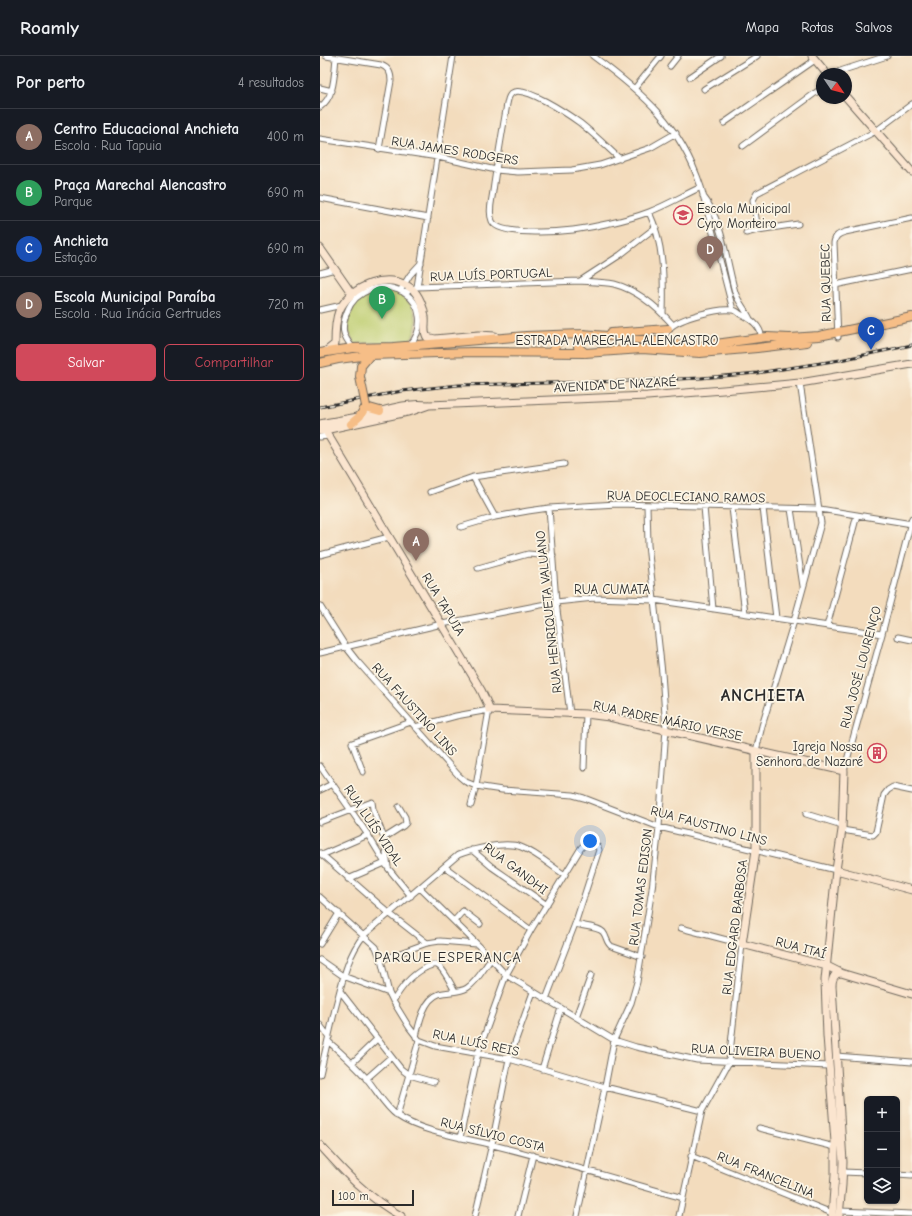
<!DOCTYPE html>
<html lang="pt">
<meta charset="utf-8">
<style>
:root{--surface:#171b24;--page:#242831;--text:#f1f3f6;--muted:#9ea1a6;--line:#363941;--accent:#d1495b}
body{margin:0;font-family:"Comic Neue",sans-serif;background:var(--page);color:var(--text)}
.controls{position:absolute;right:12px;bottom:12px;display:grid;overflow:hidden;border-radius:6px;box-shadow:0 1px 3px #0004}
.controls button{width:36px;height:36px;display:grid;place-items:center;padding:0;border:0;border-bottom:1px solid var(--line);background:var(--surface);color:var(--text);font:20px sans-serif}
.compass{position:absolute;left:496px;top:12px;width:36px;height:36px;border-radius:50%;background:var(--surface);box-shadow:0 1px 3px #0004;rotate:125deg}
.scale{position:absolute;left:12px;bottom:10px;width:82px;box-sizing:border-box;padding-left:4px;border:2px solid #2b2b2b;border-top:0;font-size:11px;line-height:14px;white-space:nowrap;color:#2b2b2b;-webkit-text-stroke:3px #fcf5e5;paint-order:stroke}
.you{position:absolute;left:270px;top:785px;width:14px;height:14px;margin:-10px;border:3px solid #fff;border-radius:50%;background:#1a73e8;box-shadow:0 0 0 6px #1a73e833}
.badge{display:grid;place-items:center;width:26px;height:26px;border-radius:50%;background:var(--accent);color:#fff;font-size:13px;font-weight:700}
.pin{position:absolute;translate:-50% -33px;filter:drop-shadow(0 1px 2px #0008)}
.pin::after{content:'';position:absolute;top:21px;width:14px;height:12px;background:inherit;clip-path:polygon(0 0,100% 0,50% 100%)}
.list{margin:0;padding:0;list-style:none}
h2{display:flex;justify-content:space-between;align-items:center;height:52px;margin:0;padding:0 16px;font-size:17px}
h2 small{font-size:13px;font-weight:400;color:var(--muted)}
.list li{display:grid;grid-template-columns:26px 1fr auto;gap:12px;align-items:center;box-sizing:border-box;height:56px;padding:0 16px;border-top:1px solid var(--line)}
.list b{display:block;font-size:15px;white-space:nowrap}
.list p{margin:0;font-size:13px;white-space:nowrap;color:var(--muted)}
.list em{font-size:13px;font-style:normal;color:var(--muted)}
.actions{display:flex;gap:8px;padding:12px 16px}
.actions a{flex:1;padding:9px 0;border:1px solid var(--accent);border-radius:6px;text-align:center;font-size:14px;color:var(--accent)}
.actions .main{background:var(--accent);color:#fff}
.icon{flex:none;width:22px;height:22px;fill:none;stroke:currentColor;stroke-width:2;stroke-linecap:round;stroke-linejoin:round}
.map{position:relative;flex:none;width:592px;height:1160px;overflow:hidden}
header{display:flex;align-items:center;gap:24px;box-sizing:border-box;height:56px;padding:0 20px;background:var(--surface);border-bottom:1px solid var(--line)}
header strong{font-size:19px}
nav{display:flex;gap:22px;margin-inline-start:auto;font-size:14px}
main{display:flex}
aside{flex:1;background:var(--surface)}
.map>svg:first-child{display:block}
.green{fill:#bdcd70;stroke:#747c4e}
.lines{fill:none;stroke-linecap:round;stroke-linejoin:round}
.street-casing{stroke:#71695e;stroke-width:7}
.secondary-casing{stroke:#71695e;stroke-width:9}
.primary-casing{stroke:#71695e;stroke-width:10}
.street{stroke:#fff;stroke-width:5}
.secondary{stroke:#fbe5cf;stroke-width:7}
.primary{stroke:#f6be87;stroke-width:8}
.rail-casing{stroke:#2b2b2b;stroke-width:3}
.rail{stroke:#fcf5e5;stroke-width:1.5;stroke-dasharray:4.5;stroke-linecap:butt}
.primary-bridge-casing{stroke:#71695e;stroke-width:10;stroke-linecap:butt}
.primary-bridge{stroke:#f6be87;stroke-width:8}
.labels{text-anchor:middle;stroke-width:3.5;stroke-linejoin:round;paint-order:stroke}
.street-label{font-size:13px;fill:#2b2b2b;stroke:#fcf5e5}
.poi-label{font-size:13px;fill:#2b2b2b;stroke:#fcf5e5;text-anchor:start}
.neighbourhood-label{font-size:14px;letter-spacing:1px;fill:#2b2b2b;stroke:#fcf5e5}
.district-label{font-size:17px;font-weight:bold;letter-spacing:1px;fill:#2b2b2b;stroke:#fcf5e5}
</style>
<header>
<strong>Roamly</strong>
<nav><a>Mapa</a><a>Rotas</a><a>Salvos</a></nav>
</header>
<main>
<aside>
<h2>Por perto<small>4 resultados</small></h2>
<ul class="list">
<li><span class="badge" style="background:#8d6e63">A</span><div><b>Centro Educacional Anchieta</b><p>Escola · Rua Tapuia</p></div><em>400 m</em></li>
<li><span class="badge" style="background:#2e9e5b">B</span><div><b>Praça Marechal Alencastro</b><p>Parque</p></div><em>690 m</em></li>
<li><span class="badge" style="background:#1a4fb4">C</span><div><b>Anchieta</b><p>Estação</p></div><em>690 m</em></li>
<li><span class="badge" style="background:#8d6e63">D</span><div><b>Escola Municipal Paraíba</b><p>Escola · Rua Inácia Gertrudes</p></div><em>720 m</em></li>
</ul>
<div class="actions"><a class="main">Salvar</a><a>Compartilhar</a></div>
</aside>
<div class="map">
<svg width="592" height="1160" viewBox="0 0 592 1160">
<rect width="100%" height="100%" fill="#fcf5e5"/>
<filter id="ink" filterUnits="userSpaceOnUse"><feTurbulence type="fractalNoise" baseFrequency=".025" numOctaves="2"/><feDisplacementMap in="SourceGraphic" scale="8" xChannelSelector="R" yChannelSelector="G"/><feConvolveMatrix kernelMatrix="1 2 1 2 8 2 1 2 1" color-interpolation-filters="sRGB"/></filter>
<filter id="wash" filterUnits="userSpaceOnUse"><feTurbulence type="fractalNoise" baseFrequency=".012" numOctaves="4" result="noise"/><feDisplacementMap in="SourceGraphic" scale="16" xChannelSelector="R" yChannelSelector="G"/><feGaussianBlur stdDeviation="0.9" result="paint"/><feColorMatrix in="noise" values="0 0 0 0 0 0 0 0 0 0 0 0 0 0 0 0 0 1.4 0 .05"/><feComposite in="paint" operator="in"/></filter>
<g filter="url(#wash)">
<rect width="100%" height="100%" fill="#f3dcbd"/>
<path class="green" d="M65,234C70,235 76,236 81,239C97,249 102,272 89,285L35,288C32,283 29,277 28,271C24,248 45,235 65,234Z"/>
</g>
<g filter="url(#ink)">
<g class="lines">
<defs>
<path id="street" d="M6,0L61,9C69,12 71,17 71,25L59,93
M273,0C324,38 360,68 381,131L413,254
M350,10L358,0
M511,18L567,0
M370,21L401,0
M0,32L12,35
M315,32L341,0
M384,33L437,0
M0,51C15,41 14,18 16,2
M404,67L495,4
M0,83L118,101L176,114L198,116L252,114L280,109L330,92L356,77
M423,90L502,32
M300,103C287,91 274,78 260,67C249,59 204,28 192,37C188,40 188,44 187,48C182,77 177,106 173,135C172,144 168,156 172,165C178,180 237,176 253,174C275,171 308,164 329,156C347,149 364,139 381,131
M383,140C402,163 407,207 415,236C418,246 426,254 430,263
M0,142L108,162
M329,156C344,188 344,223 343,258
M438,174L433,144L437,137L556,75L592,48
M426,177L438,174L478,168
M0,217L15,213
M260,225L300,199L336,171
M515,229L592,213
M97,231L133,0
M80,235L90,219L101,207
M84,237L97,231L260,225C271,226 283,226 294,228C317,234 338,252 353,269
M0,254L22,249
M518,281L514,187C515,180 518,178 525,176L592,162
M343,286C345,281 346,276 350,272C359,262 399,252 412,254C415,254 418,256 420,258C431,263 440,269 442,282
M33,292C22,279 21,272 27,256C35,234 62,225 83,236C103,248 104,273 90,289
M0,381L8,380
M153,421L244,408
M110,436L153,421L175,461
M384,451L393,553
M229,452L236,546L250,658
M412,452L425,557
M443,452L456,562
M471,453L483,530
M141,471L175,461L208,455L229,452L297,448L500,453L592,468
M0,499L69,481
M158,512L208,498L233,500
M0,550L26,591L37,605L139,720L146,726L156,730L182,734L253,739L264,742L339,771L516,814
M507,570L537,459
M578,581L592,584
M0,597L122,568L236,546L274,542L334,544L562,578
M95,671L136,660L169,654L156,730L151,749
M436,695L442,670L474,565L501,467L480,327
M0,710L48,779L68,812L91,840
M264,712L266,658
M524,715L562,578L592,462
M43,716L32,687L91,666
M0,734L12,728
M486,758L522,769
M0,766L52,746L53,753L64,782L68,811
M522,774L553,779L556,776L564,739L568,734L573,731L592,735
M64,782L83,770L86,767L85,761L79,751
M152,794L172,811L227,849
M0,797L70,858L107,887
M2,799L48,779
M125,811L211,874
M28,823L65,807
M100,832L157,888L186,919L294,984L316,991L377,1004L509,1010
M0,841L56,891L61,904L69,937L73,945L89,971L99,984L115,990L189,1003L285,1031L382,1055
M134,865L143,855L160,868
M255,868C262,870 279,871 283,876C287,881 286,886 291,890L322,901
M0,888L19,857
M0,904L23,920L69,937
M61,904L107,887L120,885L157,888
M20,935L81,1013L89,1019L114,1026
M73,945C82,931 90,920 105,912C109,910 113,908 117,909C124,912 131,929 135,935
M256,961L271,919
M0,969L9,981
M96,981C99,967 104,943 119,938C128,935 139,937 147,932C157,926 164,912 171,903
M8,985C21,997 35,1009 47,1023C57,1035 65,1051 78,1060C101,1076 145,1082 173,1089C237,1105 300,1124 363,1142
M516,1000L592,1006
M32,1007L57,983
M222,1013L241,952
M0,1018C5,996 10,974 15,953C22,927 27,900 44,879L138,799C153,793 185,785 201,791C217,797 231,810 245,819
M46,1023L71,1001
M77,1060L99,984
M439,1072L515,1091
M140,1082L158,997L186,919L211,874L261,792C267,785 271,786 278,791L279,794L255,868L226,943
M371,1100L512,1157
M523,1116L547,1117
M577,1118L592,1119
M520,1155L592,1158
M155,1160L172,1088L189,1003L213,936
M198,1160L213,1099
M257,1160L285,1031L294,984L311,947L317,926L332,833L339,771L346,673L342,617L328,489L327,449
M359,1160L382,1055L409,1006L422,888L361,872"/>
<path id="secondary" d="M492,0L507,18
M526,41L592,116
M0,192L32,238
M5,296L15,288C15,277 15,265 19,255C30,230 69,214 92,233C99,239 104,252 105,261C106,268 103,276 107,281L115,283L159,279L175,280
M0,368C14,365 29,363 43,360C64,355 86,346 108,349
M5,374L161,634L168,649L169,654L266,658L289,661L524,715L522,774L516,814L505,924L507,980L515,1086V1119L512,1160
M0,375L92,355L109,349L327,340L403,334L480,327L592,308
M436,695V794L422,888L507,910L521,917L592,938
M516,814L592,834
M0,1089C25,1117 48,1142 81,1160
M519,1160L522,1129L523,1106L512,930C512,924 513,917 521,917"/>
<path id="primary" d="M291,277L348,273
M262,278L258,283V291L265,297
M230,280L235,284L237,288L234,294L231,296
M0,297L33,292L73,291L206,280L262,278L300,281L343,286L359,289L381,290L447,281L470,282L499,280L592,261
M0,307L18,303L50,299L153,296L265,297L322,293L380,297L437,292L487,286
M40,321L41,310L50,299
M46,351L60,355
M31,368L40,360L46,350"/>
</defs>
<use href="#street" class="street-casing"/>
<use href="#secondary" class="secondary-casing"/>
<use href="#primary" class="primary-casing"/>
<use href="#street" class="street"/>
<use href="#secondary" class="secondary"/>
<use href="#primary" class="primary"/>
<defs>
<path id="rail" d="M0,351L82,335L139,329L313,325L381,322L437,317L520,304L592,289"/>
</defs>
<use href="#rail" class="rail-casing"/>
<use href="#rail" class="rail"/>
<defs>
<path id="primary-bridge" d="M40,321L46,350"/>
</defs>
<use href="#primary-bridge" class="primary-bridge-casing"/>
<use href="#primary-bridge" class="primary-bridge"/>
</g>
</g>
<defs>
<symbol id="school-ring" viewBox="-11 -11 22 22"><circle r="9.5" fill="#fcf5e5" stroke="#d1495b" stroke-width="1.5"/><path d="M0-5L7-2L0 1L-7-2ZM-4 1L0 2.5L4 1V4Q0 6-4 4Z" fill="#d1495b"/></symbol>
<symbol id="building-ring" viewBox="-11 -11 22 22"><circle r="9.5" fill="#fcf5e5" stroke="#d1495b" stroke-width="1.5"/><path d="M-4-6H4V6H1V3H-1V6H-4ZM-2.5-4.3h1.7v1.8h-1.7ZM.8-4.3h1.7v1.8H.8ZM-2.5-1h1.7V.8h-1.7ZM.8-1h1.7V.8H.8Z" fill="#d1495b"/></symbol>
</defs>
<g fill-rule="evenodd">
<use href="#school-ring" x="352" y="148" width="22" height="22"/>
<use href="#building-ring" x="546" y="686" width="22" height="22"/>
</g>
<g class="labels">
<g class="street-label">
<text transform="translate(135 94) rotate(9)" y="5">RUA JAMES RODGERS</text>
<text transform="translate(171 218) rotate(-2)" y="5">RUA LUÍS PORTUGAL</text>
<text transform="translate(505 227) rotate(-91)" y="5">RUA QUEBEC</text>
<text x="297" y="289">ESTRADA MARECHAL ALENCASTRO</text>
<text transform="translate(295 328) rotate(-3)" y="5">AVENIDA DE NAZARÉ</text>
<text transform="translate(366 440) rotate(1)" y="5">RUA DEOCLECIANO RAMOS</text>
<text x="292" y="538">RUA CUMATA</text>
<text transform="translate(124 548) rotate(59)" y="5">RUA TAPUIA</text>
<text transform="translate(228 556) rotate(-96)" y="5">RUA HENRIQUETA VALUANO</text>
<text transform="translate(540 611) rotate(-75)" y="5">RUA JOSÉ LOURENÇO</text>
<text transform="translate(95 653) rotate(48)" y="5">RUA FAUSTINO LINS</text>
<text transform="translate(348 664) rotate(12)" y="5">RUA PADRE MÁRIO VERSE</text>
<text transform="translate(54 769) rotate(56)" y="5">RUA LUÍS VIDAL</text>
<text transform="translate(389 769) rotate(15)" y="5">RUA FAUSTINO LINS</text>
<text transform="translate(196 812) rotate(37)" y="5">RUA GANDHI</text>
<text transform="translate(320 831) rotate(-83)" y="5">RUA TOMAS EDISON</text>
<text transform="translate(414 871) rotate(-83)" y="5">RUA EDGARD BARBOSA</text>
<text transform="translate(481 891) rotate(15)" y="5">RUA ITAÍ</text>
<text transform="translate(156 986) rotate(12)" y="5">RUA LUÍS REIS</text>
<text transform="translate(436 995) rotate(3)" y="5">RUA OLIVEIRA BUENO</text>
<text transform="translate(173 1078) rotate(14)" y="5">RUA SÍLVIO COSTA</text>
<text transform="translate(446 1118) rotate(22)" y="5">RUA FRANCELINA</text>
</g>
<g class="poi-label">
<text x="377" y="157">Escola Municipal<tspan x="377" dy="15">Cyro Monteiro</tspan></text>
<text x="543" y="695" text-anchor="end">Igreja Nossa<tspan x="543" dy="15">Senhora de Nazaré</tspan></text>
</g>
<g class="neighbourhood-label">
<text x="128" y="906">PARQUE ESPERANÇA</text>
</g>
<g class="district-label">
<text x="443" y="645">ANCHIETA</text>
</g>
</g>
</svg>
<div class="controls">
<button>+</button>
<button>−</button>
<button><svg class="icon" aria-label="layers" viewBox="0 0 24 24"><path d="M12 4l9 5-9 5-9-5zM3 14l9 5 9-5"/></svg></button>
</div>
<svg class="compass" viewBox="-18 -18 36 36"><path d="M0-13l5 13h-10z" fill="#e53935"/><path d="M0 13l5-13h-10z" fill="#9ea1a6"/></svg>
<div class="scale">100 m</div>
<div class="you"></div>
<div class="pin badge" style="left:96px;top:505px;background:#8d6e63">A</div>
<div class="pin badge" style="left:62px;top:263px;background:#2e9e5b">B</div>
<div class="pin badge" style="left:551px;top:294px;background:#1a4fb4">C</div>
<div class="pin badge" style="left:390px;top:213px;background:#8d6e63">D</div>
</div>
</main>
